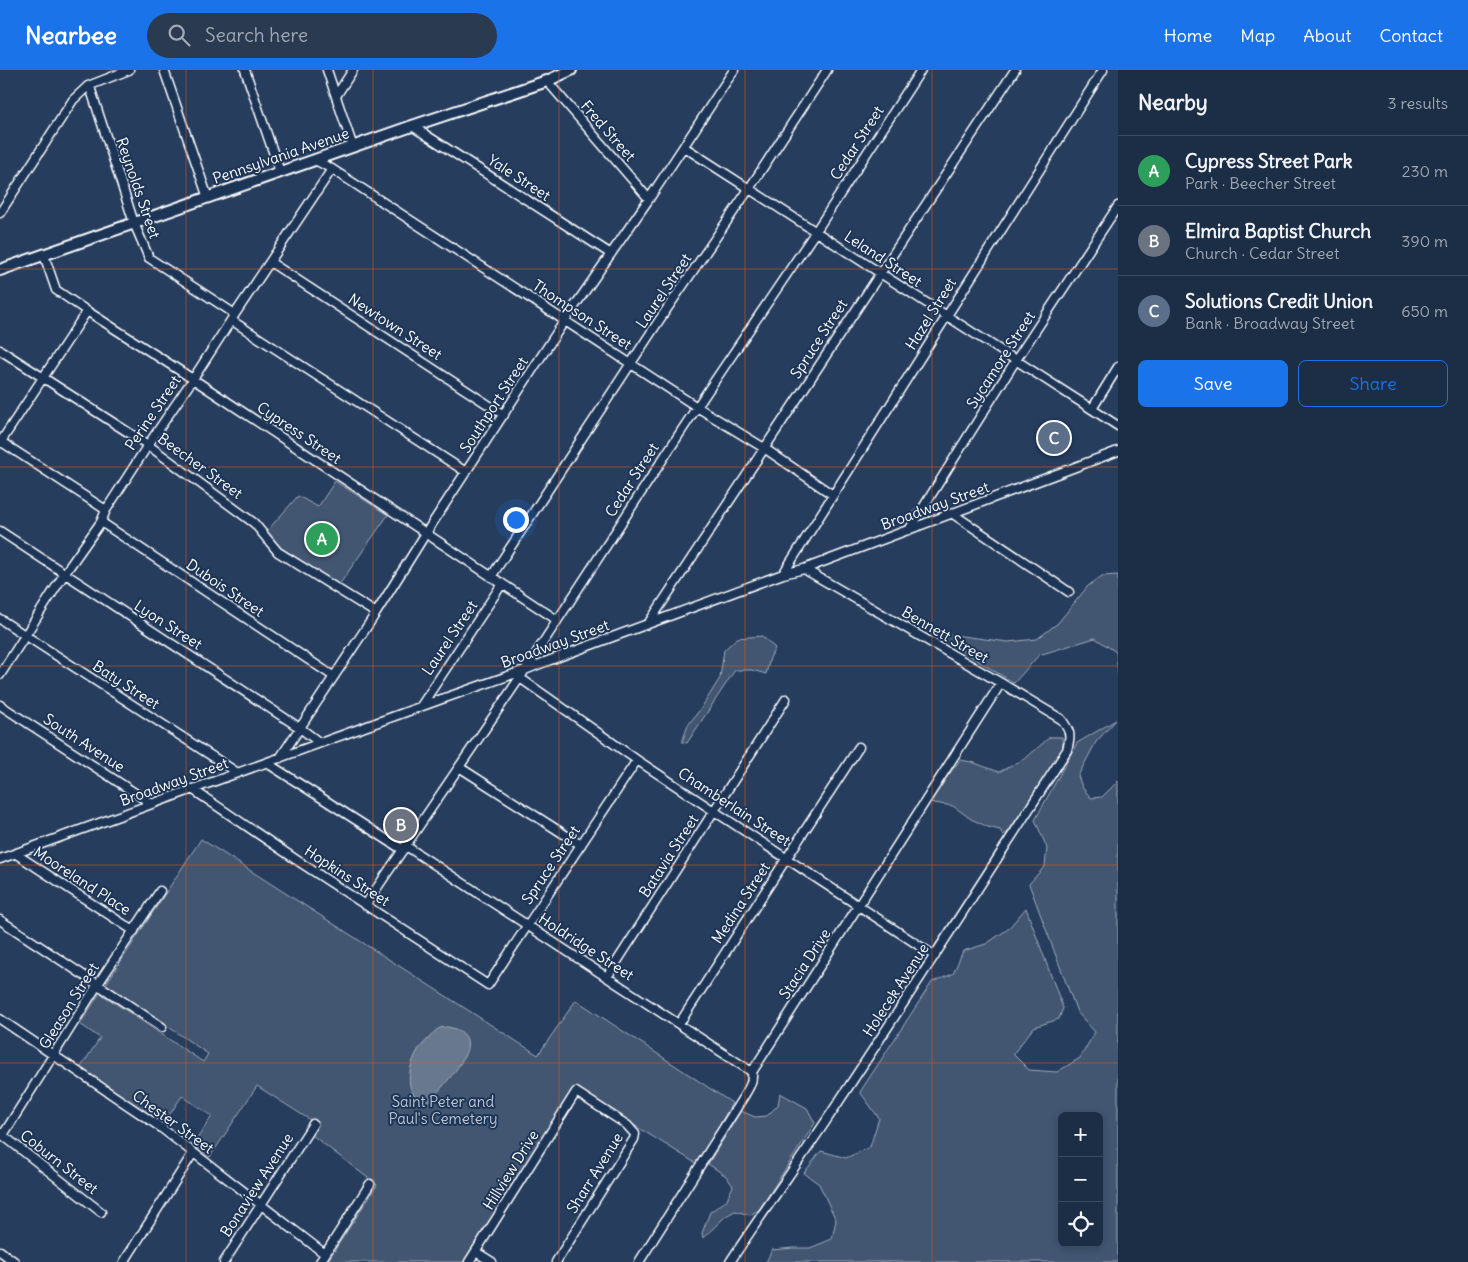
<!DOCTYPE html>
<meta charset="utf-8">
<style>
:root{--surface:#1c2e46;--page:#293a51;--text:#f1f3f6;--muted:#a0a8b3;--line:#3a4a5f;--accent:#1a73e8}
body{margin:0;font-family:Delius,sans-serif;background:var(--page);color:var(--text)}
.controls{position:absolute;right:15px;bottom:15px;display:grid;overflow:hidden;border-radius:8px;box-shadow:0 2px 8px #0003}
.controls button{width:45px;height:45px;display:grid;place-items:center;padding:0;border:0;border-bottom:1px solid var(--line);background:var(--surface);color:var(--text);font:25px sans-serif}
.you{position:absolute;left:515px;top:449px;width:18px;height:18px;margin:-12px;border:4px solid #fff;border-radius:50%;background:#1a73e8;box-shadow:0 0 0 8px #1a73e833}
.badge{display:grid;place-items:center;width:32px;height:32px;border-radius:50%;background:var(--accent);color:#fff;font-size:16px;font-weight:700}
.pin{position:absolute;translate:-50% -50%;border:2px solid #fff;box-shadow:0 1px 5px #0006}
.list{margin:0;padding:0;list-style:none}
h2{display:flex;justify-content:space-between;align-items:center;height:65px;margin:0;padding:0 20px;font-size:21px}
h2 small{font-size:16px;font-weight:400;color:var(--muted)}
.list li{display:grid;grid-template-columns:32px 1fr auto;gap:15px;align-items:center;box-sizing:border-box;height:70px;padding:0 20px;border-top:1px solid var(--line)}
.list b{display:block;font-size:19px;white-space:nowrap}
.list p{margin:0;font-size:16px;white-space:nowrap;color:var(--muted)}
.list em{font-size:16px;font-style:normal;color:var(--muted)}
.actions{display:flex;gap:10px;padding:15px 20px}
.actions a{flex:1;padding:11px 0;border:1px solid var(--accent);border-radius:8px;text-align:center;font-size:18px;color:var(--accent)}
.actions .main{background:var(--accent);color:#fff}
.icon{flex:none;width:28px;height:28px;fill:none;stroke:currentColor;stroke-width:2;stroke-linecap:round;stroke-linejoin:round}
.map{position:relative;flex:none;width:1118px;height:1192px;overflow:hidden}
header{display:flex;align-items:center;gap:30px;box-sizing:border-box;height:70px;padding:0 25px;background:var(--accent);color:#fff}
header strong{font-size:24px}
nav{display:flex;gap:28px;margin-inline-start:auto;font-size:18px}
.search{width:350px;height:45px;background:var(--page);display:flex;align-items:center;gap:12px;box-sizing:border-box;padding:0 18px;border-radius:28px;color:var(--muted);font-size:19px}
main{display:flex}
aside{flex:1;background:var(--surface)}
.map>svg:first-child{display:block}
.green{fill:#425672;stroke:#a0aab8;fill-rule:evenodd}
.water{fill:#67788e;stroke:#a4aebb}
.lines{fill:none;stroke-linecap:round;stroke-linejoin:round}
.minor-casing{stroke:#fff;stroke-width:11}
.major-casing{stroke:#fff;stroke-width:14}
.minor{stroke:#1d3557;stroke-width:8}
.major{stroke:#1d3557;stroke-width:10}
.grid{fill:none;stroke:#e8590c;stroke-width:1;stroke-opacity:0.55}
.labels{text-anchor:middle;stroke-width:4;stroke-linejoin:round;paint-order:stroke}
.street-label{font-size:15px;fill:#fff;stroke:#1d3557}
.park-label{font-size:15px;fill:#bdc4ce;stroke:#1d3557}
</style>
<header>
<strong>Nearbee</strong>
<div class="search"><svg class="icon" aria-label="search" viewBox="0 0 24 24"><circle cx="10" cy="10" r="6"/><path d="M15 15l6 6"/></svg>Search here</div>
<nav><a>Home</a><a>Map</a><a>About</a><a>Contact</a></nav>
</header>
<main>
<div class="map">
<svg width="1118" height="1192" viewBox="0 0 1118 1192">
<rect width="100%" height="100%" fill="#263d5e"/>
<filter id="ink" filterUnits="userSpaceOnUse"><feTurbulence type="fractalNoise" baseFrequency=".02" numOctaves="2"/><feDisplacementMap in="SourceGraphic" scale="10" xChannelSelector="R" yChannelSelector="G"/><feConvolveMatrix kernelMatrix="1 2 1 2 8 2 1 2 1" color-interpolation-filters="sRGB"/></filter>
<g filter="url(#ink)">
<path class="green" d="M335,411L388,445L339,515L280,477L267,461L298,426L318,437Z
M1118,505V604L1116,582L1095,568L1039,585L1014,613L931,562L1008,572L1037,569L1058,553L1088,516L1102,506Z
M762,566L775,578L770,588L766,604L752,600H735L687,673L682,672L688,655L702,637L720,608L724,580L737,568Z
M1116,650L1096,672L1078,706L1082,717L1091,728L1102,727L1118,711V1192H766L772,1180L793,1178H810L832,1169L836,1150L819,1114L804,1103L821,1081L846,1088L870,1077L879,1048L860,1022L932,912L953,904L963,881L986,874L1008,859L1026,838L1063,938L1059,949L1034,957L1013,984L1029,1000L1057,1002L1080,988L1095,962L1077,942L1029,814L1045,796L1047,778L1035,750L1077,673ZM1062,1046H1099V1173H1062Z
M1050,667H1062L1063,678L1011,761L1003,765L1000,760L988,757L971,749L953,736L928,732L960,690L972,692L999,702L1026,688Z
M201,769L538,985L576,930L732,1033L697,1094L574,1018L463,1192H327L377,1115L312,1065L318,1055L257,1016L210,1087L193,1075L212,1046L182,1026L162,1056L79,1000L100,968L80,954L100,923L203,992L208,984L106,914Z
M780,1023L807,1038L815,1053L759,1140L750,1145L735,1141L726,1146L703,1168L702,1163L710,1142L726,1131L733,1116L726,1106L708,1094L741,1041L755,1047L767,1046L778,1035Z"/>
<path class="water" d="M448,957C494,966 446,1011 432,1029L427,1032C402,1027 408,997 418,980C421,976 425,972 429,968C432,965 436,959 440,958C443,957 446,957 448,957Z"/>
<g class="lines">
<defs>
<path id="minor" d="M164,0L208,128
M245,0L280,102
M327,0L353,77
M547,11L649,129
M88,16L91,20L134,153L149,188L235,244
M336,26L353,0
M412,56L611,184
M684,77L1118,356
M315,90L332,99L697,337L764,378L833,425
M0,143L73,30L88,16L129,0
M44,185L56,220L87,241L199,313L557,550
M270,192L504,345
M231,250L466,402
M0,280L148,375L254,453L278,482L376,543
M1092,339L1118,297
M0,371L106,440
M0,373L87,241
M953,444L1069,522
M101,452L333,606
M909,460L1016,290L1118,136
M0,461L300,658L320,673
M783,504L1103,0
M491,507L658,252L749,119L827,0
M0,549L238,703
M648,554L1015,0
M0,605L65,503L101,452L106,440L148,375L193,309L235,244L332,99
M520,608L637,690L714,741L935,886
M0,635L152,734
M421,636L502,514
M280,688L376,543L426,463L565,250L649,129L734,0
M267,693L403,780
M459,697L581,775
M192,719L301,793L488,915L637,690
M406,776L752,1002
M16,784L134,861
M0,789L439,630L525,600L545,592L783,504L804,499L1118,381
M366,834L525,600L697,337L816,161L921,0
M0,850L162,957
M607,907L786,629
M0,949L160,1057L325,1184
M679,954L859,677
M0,1063L101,1142
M3,1065L98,914L160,821
M0,1181L15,1192
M476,1182L492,1192
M124,1192L193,1083
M224,1192L313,1054
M320,1192L370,1114
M469,1192L576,1022L627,1055L635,1064L634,1069L556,1192
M639,1192L744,1026C749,1018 753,1012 752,1002L1001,613
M730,1192C761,1145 793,1100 824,1054C906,930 987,805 1067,680C1071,665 1071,662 1061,649L1001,613L804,499"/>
<path id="major" d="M0,200L412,56L547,11L571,0"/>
</defs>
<use href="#minor" class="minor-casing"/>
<use href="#major" class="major-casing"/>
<use href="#minor" class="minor"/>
<use href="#major" class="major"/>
</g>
</g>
<path class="grid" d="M186,0V1192M373,0V1192M559,0V1192M745,0V1192M932,0V1192M0,199H1118M0,397H1118M0,596H1118M0,795H1118M0,993H1118"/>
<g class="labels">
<g class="street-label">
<text transform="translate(608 61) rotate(49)" y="5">Fred Street</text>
<text transform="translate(857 73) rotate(-57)" y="5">Cedar Street</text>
<text transform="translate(281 86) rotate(-19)" y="5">Pennsylvania Avenue</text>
<text transform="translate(519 108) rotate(33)" y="5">Yale Street</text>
<text transform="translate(138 118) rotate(71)" y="5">Reynolds Street</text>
<text transform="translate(883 189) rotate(33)" y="5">Leland Street</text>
<text transform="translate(664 221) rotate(-56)" y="5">Laurel Street</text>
<text transform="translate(931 244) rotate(-58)" y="5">Hazel Street</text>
<text transform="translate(582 245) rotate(33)" y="5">Thompson Street</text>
<text transform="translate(395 257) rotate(33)" y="5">Newtown Street</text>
<text transform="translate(819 269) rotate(-57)" y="5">Spruce Street</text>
<text transform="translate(1001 290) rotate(-57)" y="5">Sycamore Street</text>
<text transform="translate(494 335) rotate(-57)" y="5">Southport Street</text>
<text transform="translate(153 343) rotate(-56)" y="5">Perine Street</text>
<text transform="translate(299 363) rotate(34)" y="5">Cypress Street</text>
<text transform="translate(200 396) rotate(36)" y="5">Beecher Street</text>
<text transform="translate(632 410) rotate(-57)" y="5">Cedar Street</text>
<text transform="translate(935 436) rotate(-20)" y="5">Broadway Street</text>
<text transform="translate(225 518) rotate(34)" y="5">Dubois Street</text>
<text transform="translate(168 555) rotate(33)" y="5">Lyon Street</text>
<text transform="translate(945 565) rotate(30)" y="5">Bennett Street</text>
<text transform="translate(450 568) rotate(-56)" y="5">Laurel Street</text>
<text transform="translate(555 574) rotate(-20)" y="5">Broadway Street</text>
<text transform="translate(126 615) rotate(33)" y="5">Baty Street</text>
<text transform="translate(84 673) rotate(33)" y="5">South Avenue</text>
<text transform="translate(174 712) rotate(-20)" y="5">Broadway Street</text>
<text transform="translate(734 737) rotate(33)" y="5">Chamberlain Street</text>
<text transform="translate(669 786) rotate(-57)" y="5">Batavia Street</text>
<text transform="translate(551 795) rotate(-56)" y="5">Spruce Street</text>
<text transform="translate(347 806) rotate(33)" y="5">Hopkins Street</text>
<text transform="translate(82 811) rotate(33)" y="5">Mooreland Place</text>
<text transform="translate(741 833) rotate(-57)" y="5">Medina Street</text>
<text transform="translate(586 877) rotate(33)" y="5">Holdridge Street</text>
<text transform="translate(805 894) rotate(-57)" y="5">Stacia Drive</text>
<text transform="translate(896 920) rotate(-57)" y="5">Holecek Avenue</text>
<text transform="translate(69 936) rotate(-58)" y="5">Gleason Street</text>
<text transform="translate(173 1052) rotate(36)" y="5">Chester Street</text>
<text transform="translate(59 1092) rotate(38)" y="5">Coburn Street</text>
<text transform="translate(511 1100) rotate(-58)" y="5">Hillview Drive</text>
<text transform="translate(595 1103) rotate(-58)" y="5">Sharr Avenue</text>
<text transform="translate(257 1115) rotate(-57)" y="5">Bonaview Avenue</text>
</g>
<g class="park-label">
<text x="443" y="1037">Saint Peter and<tspan x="443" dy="17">Paul's Cemetery</tspan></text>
</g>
</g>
</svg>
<div class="controls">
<button>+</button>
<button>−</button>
<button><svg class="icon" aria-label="locate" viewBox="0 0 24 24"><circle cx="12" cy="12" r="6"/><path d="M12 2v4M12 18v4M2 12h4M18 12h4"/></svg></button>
</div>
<div class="you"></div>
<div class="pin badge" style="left:322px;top:469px;background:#2e9e5b">A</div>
<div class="pin badge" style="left:401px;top:755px;background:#6b7280">B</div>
<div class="pin badge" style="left:1054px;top:368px;background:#5c6f8a">C</div>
</div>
<aside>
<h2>Nearby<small>3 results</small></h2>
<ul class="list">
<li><span class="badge" style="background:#2e9e5b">A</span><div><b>Cypress Street Park</b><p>Park · Beecher Street</p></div><em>230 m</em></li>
<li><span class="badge" style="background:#6b7280">B</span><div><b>Elmira Baptist Church</b><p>Church · Cedar Street</p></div><em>390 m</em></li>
<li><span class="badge" style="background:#5c6f8a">C</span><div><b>Solutions Credit Union</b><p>Bank · Broadway Street</p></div><em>650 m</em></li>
</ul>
<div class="actions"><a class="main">Save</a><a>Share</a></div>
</aside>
</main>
